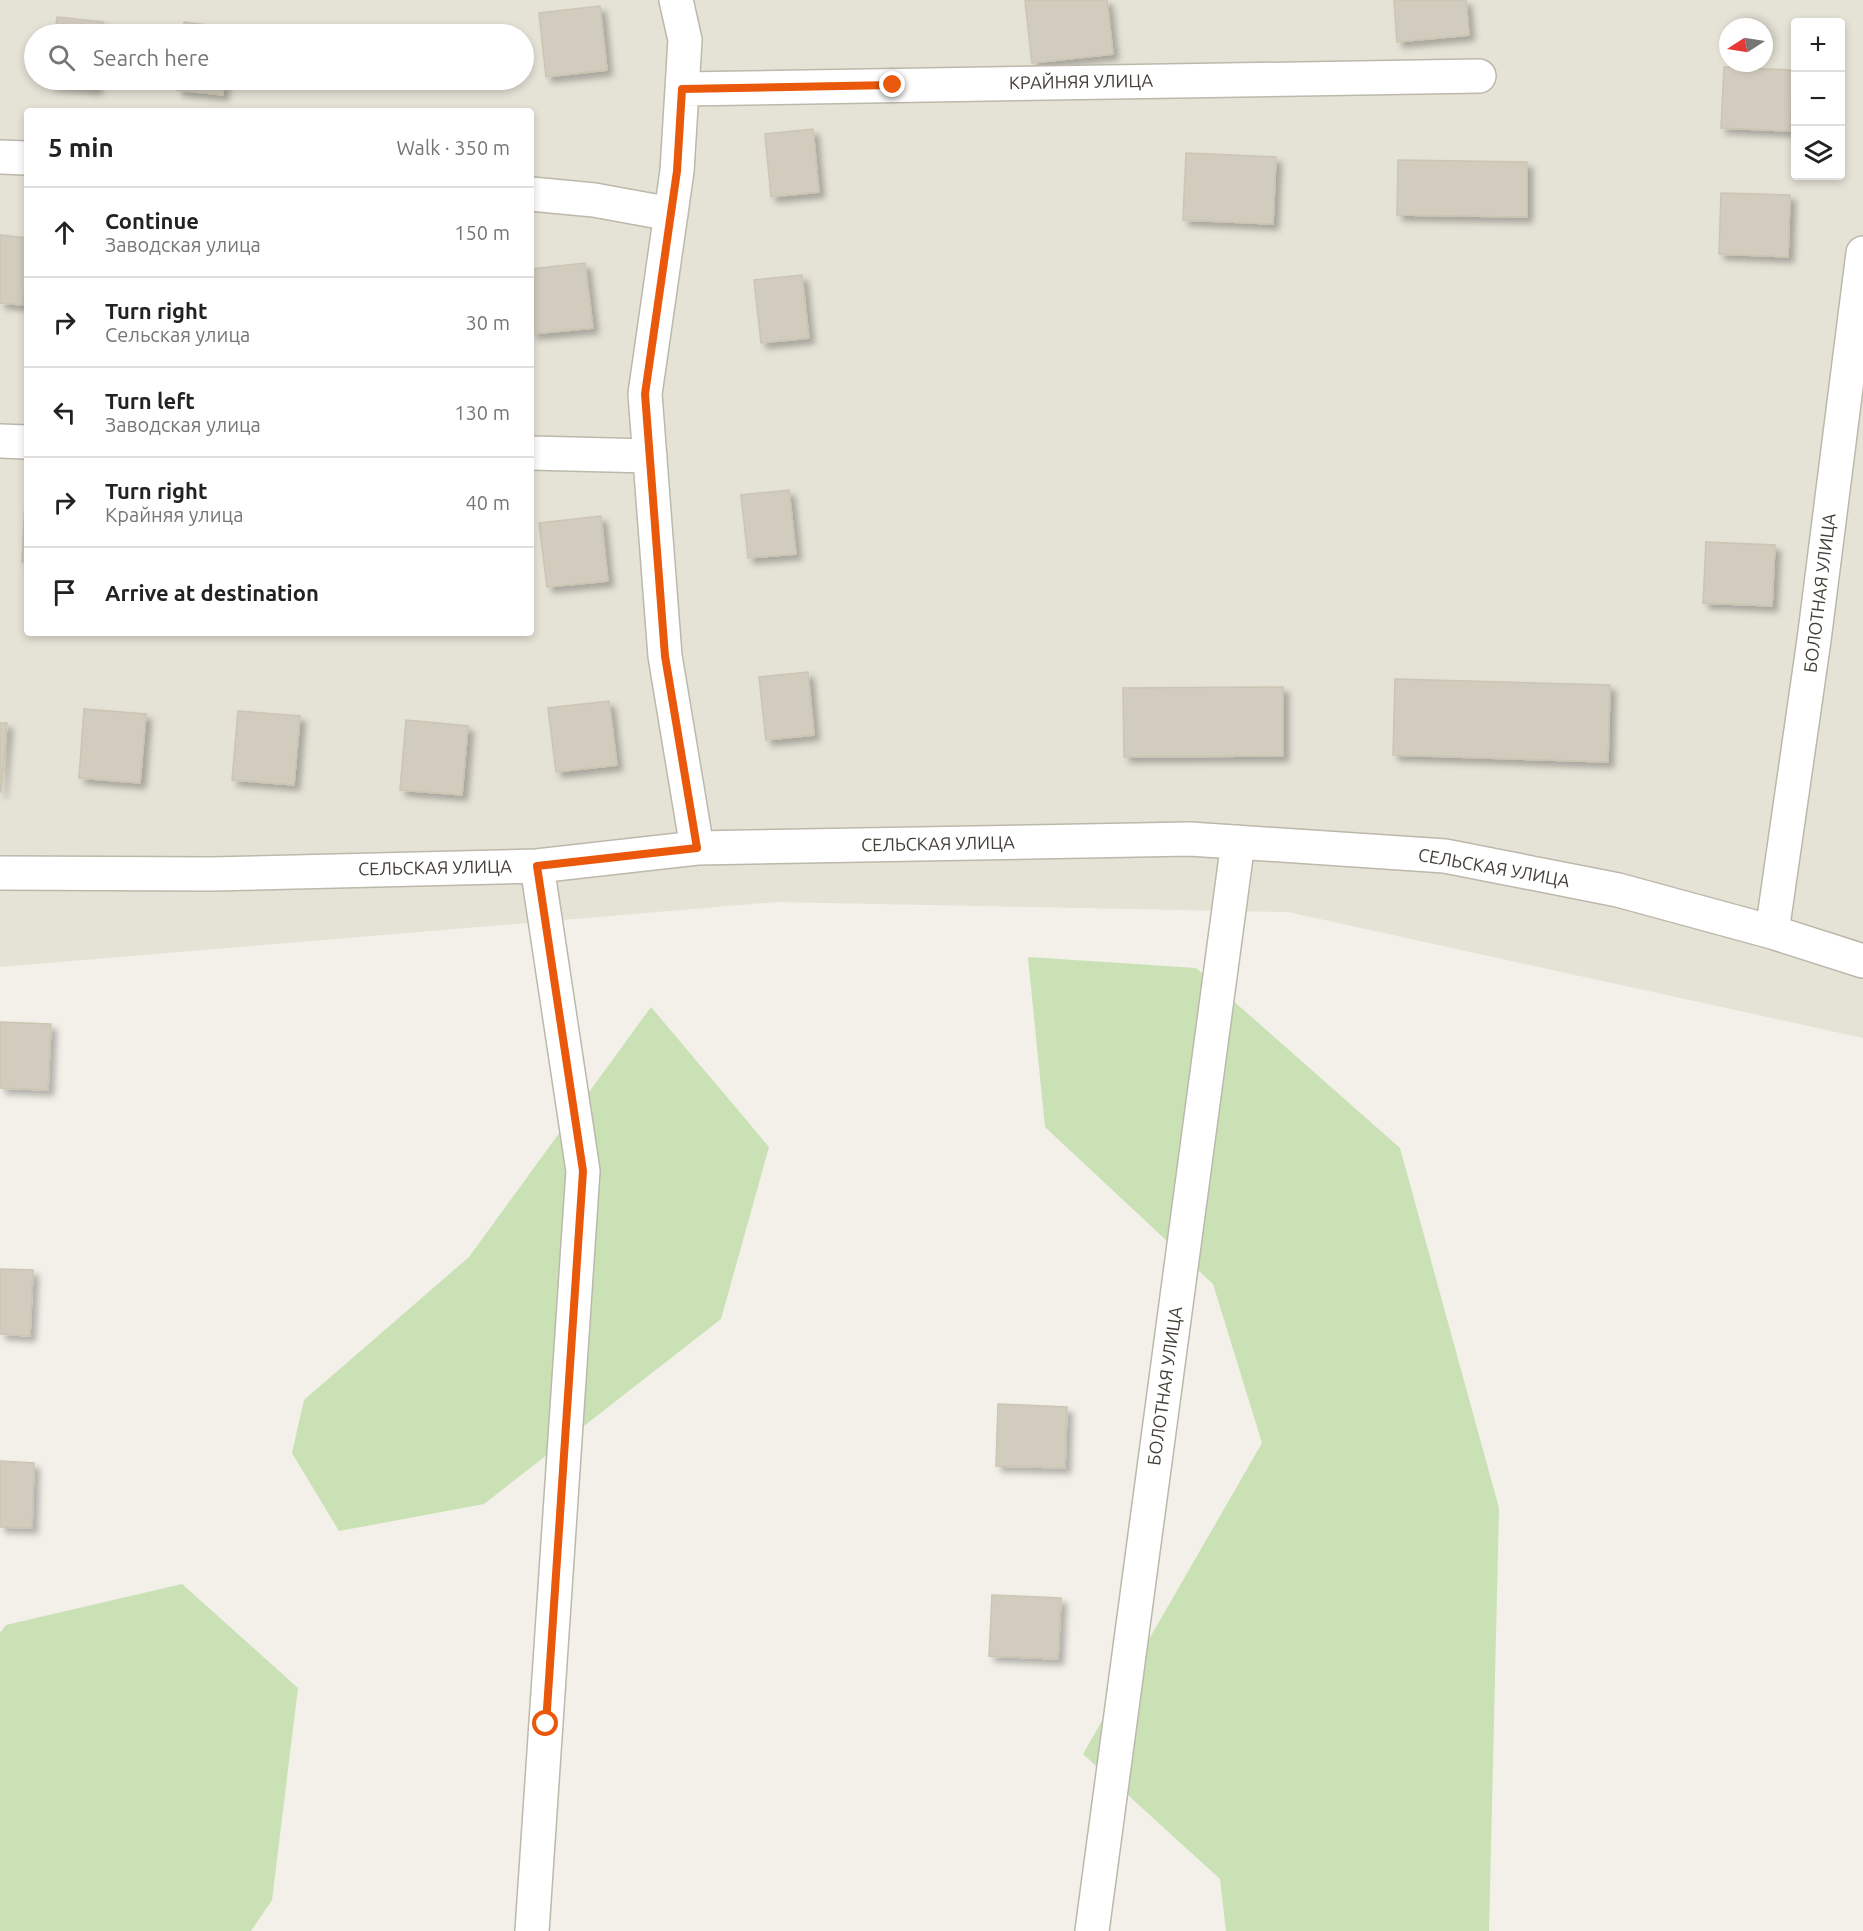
<!DOCTYPE html>
<meta charset="utf-8">
<style>
:root{--surface:#fff;--page:#f6f6f6;--text:#222;--muted:#767676;--line:#e0e0e0}
body{margin:0;font-family:Ubuntu,sans-serif;background:var(--page);color:var(--text)}
.controls{position:absolute;right:18px;top:18px;display:grid;overflow:hidden;border-radius:6px;box-shadow:0 3px 9px #0003}
.controls button{width:54px;height:54px;display:grid;place-items:center;padding:0;border:0;border-bottom:2px solid var(--line);background:var(--surface);color:var(--text);font:30px sans-serif}
.compass{position:absolute;left:1719px;top:18px;width:54px;height:54px;border-radius:50%;background:var(--surface);box-shadow:0 3px 9px #0003;rotate:258deg}
.stop{position:absolute;width:18px;height:18px;margin:-14px;border:4px solid #ea580c;border-radius:50%;background:#fff}
.stop.end{background:#ea580c;border-color:#fff;box-shadow:0 2px 6px #0008}
.list{margin:0;padding:0;list-style:none}
h2{display:flex;justify-content:space-between;align-items:center;height:78px;margin:0;padding:0 24px;font-size:26px}
h2 small{font-size:20px;font-weight:400;color:var(--muted)}
.list li{display:grid;grid-template-columns:39px 1fr auto;gap:18px;align-items:center;box-sizing:border-box;height:90px;padding:0 24px;border-top:2px solid var(--line)}
.list b{display:block;font-size:22px;white-space:nowrap}
.list p{margin:0;font-size:20px;white-space:nowrap;color:var(--muted)}
.list em{font-size:20px;font-style:normal;color:var(--muted)}
.icon{flex:none;width:33px;height:33px;fill:none;stroke:currentColor;stroke-width:2;stroke-linecap:round;stroke-linejoin:round}
.map{position:relative;flex:none;width:1863px;height:1931px;overflow:hidden}
.search{position:absolute;background:var(--surface);box-shadow:0 3px 9px #0003;left:24px;top:24px;width:510px;height:66px;display:flex;align-items:center;gap:15px;box-sizing:border-box;padding:0 21px;border-radius:33px;color:var(--muted);font-size:22px}
.panel{position:absolute;background:var(--surface);box-shadow:0 3px 9px #0003;left:24px;top:108px;width:510px;height:528px;border-radius:6px}
.map>svg:first-child{display:block}
.residential{fill:#e5e2d6;fill-rule:evenodd}
.green{fill:#c9e1b5}
.building{fill:#d2ccbe;stroke:#ccc5b3;stroke-width:1.5;filter:url(#shadow)}
.lines{fill:none;stroke-linecap:round;stroke-linejoin:round}
.street-casing{stroke:#bcb8ab;stroke-width:36}
.street{stroke:#fff;stroke-width:33}
.route{stroke:#ea580c;stroke-width:8}
.labels{text-anchor:middle;stroke-width:4.5;stroke-linejoin:round;paint-order:stroke}
.street-label{font-size:18px;fill:#444037;stroke:#fff}
</style>
<div class="map">
<svg width="1863" height="1931" viewBox="0 0 1863 1931">
<defs>
<filter id="shadow"><feDropShadow dx="5.5" dy="5.5" stdDeviation="3" flood-color="#0004"/></filter>
</defs>
<rect width="100%" height="100%" fill="#f2f0e8"/>
<path class="residential" d="M0,0H1863V1038L1288,912L776,902L0,967ZM1796,22H1840V176H1796ZM1728,27H1764V63H1728ZM34,34H524V80H34ZM27,111H531V633H27Z"/>
<path class="green" d="M1028,957L1196,968L1400,1148L1499,1508L1489,1931H1226L1220,1879L1083,1754L1262,1443L1213,1284L1045,1127Z
M651,1007L769,1147L721,1319L484,1504L339,1531L292,1453L304,1400L469,1257Z
M182,1584L298,1688L272,1900L251,1931H0V1633L6,1625Z"/>
<path class="building" d="M1033,0H1107L1113,54L1032,63L1025,1Z
M1394,0H1466L1469,35L1397,42Z
M600,6L607,70L546,77L539,13Z
M57,17L103,22L102,34H55Z
M184,22L230,28V34H183Z
M1724,67L1793,70L1790,131L1721,128Z
M50,80H97L96,89L50,84Z
M178,80H224L223,95L177,90Z
M813,129L819,192L771,197L765,134Z
M1186,153L1276,157L1273,224L1183,220Z
M1398,160L1527,162V217L1397,215Z
M1721,193L1790,195L1788,257L1719,254Z
M0,235L27,238V269L23,305L0,303Z
M585,263L593,328L532,334L531,269Z
M802,275L809,338L761,343L754,280Z
M789,490L796,554L748,558L741,495Z
M25,502H27V562H22Z
M601,516L608,581L547,587L539,523Z
M1706,542L1775,545L1772,606L1703,603Z
M808,672L814,735L766,740L759,677Z
M1395,679L1610,685L1608,762L1393,755Z
M1283,687V756L1124,757L1123,688Z
M609,701L617,765L556,772L548,708Z
M84,709L146,714L140,783L79,778Z
M238,711L300,716L294,785L232,780Z
M406,720L468,726L462,795L400,790Z
M0,723H7L1,792H0Z
M0,1022L51,1024L48,1090L0,1088Z
M0,1269L33,1270L30,1336L0,1334Z
M998,1404L1067,1407L1065,1468L996,1466Z
M0,1461L34,1463L32,1528L0,1527Z
M992,1595L1061,1598L1058,1659L989,1656Z"/>
<g class="lines">
<defs>
<path id="street" d="M676,0L685,40L677,171L645,394L665,656L697,848
M682,89L1479,76
M0,157L27,158
M531,194L594,200L671,214
M0,441L27,442
M531,453L650,456
M0,873L211,874L537,866L697,848L1190,839L1445,856L1618,890L1772,932L1863,961
M1772,932L1814,640L1863,253
M532,1931L583,1171L537,866
M1092,1931L1238,842"/>
</defs>
<use href="#street" class="street-casing"/>
<use href="#street" class="street"/>
</g>
<g class="lines">
<path class="route" d="M546,1724L583,1171L537,866L697,848L665,656L645,394L677,171L682,89L893,85"/>
</g>
<g class="labels">
<g class="street-label">
<text transform="translate(1081 82) rotate(-1)" y="6">КРАЙНЯЯ УЛИЦА</text>
<text transform="translate(1820 593) rotate(-83)" y="6">БОЛОТНАЯ УЛИЦА</text>
<text transform="translate(938 844) rotate(-1)" y="6">СЕЛЬСКАЯ УЛИЦА</text>
<text transform="translate(435 868) rotate(-1)" y="6">СЕЛЬСКАЯ УЛИЦА</text>
<text transform="translate(1494 868) rotate(10)" y="6">СЕЛЬСКАЯ УЛИЦА</text>
<text transform="translate(1165 1386) rotate(-82)" y="6">БОЛОТНАЯ УЛИЦА</text>
</g>
</g>
</svg>
<div class="controls">
<button>+</button>
<button>−</button>
<button><svg class="icon" aria-label="layers" viewBox="0 0 24 24"><path d="M12 4l9 5-9 5-9-5zM3 14l9 5 9-5"/></svg></button>
</div>
<svg class="compass" viewBox="-18 -18 36 36"><path d="M0-13l5 13h-10z" fill="#e53935"/><path d="M0 13l5-13h-10z" fill="#767676"/></svg>
<div class="stop" style="left:546px;top:1724px"></div>
<div class="stop end" style="left:893px;top:85px"></div>
<div class="search"><svg class="icon" aria-label="search" viewBox="0 0 24 24"><circle cx="10" cy="10" r="6"/><path d="M15 15l6 6"/></svg>Search here</div>
<section class="panel">
<h2>5 min<small>Walk · 350 m</small></h2>
<ul class="list">
<li><svg class="icon" aria-label="ahead" viewBox="0 0 24 24"><path d="M12 20V5M6 11l6-6 6 6"/></svg><div><b>Continue</b><p>Заводская улица</p></div><em>150 m</em></li>
<li><svg class="icon" aria-label="right" viewBox="0 0 24 24"><path d="M7 20v-9h11M14 6l5 5-5 5"/></svg><div><b>Turn right</b><p>Сельская улица</p></div><em>30 m</em></li>
<li><svg class="icon" aria-label="left" viewBox="0 0 24 24"><path d="M17 20v-9H6M10 6l-5 5 5 5"/></svg><div><b>Turn left</b><p>Заводская улица</p></div><em>130 m</em></li>
<li><svg class="icon" aria-label="right" viewBox="0 0 24 24"><path d="M7 20v-9h11M14 6l5 5-5 5"/></svg><div><b>Turn right</b><p>Крайняя улица</p></div><em>40 m</em></li>
<li><svg class="icon" aria-label="arrive" viewBox="0 0 24 24"><path d="M6 21V4h12l-3 4 3 4H6"/></svg><div><b>Arrive at destination</b></div></li>
</ul>
</section>
</div>
